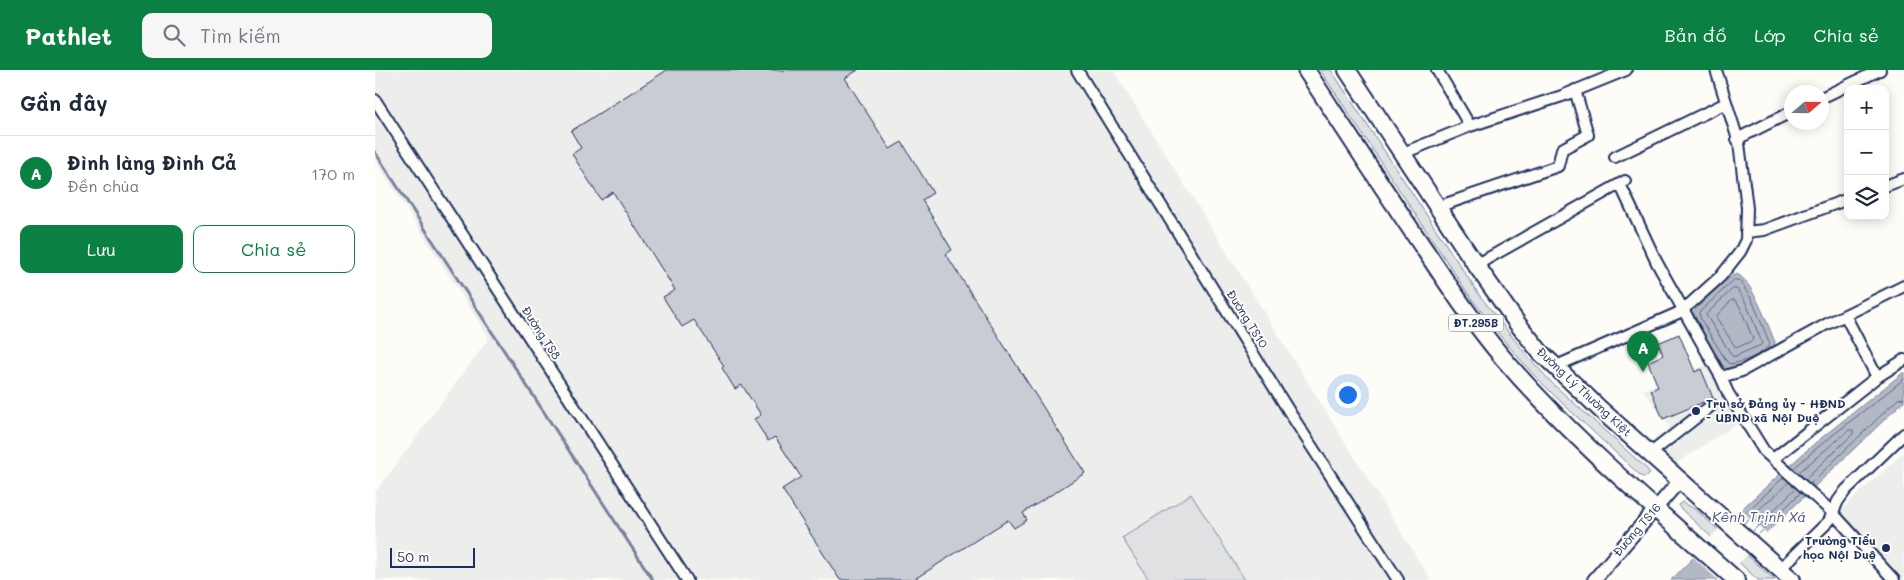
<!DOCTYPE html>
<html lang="vi">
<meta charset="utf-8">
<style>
:root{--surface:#fff;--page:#f6f6f7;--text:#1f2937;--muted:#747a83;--line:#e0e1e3;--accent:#0b8043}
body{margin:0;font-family:Mali,sans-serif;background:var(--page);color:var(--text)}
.controls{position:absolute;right:15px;top:15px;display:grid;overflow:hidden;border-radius:10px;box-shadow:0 2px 12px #0003}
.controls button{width:45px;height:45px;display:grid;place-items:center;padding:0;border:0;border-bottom:1px solid var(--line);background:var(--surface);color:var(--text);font:25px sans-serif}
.compass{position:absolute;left:1409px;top:15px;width:45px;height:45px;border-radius:50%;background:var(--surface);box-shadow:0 2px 12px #0003;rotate:70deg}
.scale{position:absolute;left:15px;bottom:12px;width:85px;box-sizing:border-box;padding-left:5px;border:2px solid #1b2f5e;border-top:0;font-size:14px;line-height:18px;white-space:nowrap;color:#1b2f5e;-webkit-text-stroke:4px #fdfcf7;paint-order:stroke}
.you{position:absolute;left:972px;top:324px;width:18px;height:18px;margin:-12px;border:4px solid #fff;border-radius:50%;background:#1a73e8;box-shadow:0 0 0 8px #1a73e833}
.badge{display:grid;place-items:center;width:32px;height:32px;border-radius:50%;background:var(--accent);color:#fff;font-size:16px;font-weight:700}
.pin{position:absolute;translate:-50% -41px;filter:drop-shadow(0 1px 2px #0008)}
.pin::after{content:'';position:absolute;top:26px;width:18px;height:15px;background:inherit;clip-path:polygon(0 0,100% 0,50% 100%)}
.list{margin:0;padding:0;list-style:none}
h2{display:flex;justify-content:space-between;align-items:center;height:65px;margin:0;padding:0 20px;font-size:21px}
h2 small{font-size:16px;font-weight:400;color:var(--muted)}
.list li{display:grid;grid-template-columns:32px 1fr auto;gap:15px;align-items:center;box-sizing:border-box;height:75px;padding:0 20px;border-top:1px solid var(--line)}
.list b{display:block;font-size:19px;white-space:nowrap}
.list p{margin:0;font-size:16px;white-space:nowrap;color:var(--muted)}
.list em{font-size:16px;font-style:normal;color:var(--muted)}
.actions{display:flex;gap:10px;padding:15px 20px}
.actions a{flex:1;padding:11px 0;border:1px solid var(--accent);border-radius:10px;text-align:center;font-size:18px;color:var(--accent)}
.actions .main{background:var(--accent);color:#fff}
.icon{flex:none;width:28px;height:28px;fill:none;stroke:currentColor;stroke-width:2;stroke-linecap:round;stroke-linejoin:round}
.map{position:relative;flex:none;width:1529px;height:510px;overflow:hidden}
header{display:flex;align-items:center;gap:30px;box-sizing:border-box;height:70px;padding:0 25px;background:var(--accent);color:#fff}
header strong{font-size:24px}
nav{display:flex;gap:28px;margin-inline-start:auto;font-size:18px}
.search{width:350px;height:45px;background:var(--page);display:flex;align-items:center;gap:12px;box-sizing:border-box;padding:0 18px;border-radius:10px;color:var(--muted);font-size:19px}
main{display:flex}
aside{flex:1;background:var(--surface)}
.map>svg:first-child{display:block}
.built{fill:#edeeec}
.green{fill:#e0e1e3;stroke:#7e88a0}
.water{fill:#b3b8c5;stroke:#76819c}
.pier{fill:#fdfcf7}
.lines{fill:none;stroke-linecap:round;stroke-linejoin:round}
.shore{stroke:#586687;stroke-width:1}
.stream{stroke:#76819c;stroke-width:3}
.building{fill:#c9ccd3;stroke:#1b2f5e}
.minor-casing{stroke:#1b2f5e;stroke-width:14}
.tertiary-casing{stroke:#1b2f5e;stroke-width:16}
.primary-casing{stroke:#1b2f5e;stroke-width:20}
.minor{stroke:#fdfcf7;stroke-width:10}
.tertiary{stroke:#fdfcf7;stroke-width:12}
.primary{stroke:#fdfcf7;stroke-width:16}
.poi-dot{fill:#1b2f5e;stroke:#fdfcf7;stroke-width:2}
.labels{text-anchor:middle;stroke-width:4;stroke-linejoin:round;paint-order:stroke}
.shield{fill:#fdfcf7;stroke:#5f6c8c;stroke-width:1}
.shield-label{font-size:11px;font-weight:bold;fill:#1b2f5e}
.street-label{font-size:12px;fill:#1b2f5e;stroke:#fdfcf7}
.poi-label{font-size:12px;font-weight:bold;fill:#1b2f5e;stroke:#fdfcf7;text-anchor:start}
.water-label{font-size:14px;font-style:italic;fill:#49587d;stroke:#fdfcf7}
</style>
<header>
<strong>Pathlet</strong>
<div class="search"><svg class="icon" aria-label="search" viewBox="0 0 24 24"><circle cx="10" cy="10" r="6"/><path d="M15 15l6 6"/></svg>Tìm kiếm</div>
<nav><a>Bản đồ</a><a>Lớp</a><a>Chia sẻ</a></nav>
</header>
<main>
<aside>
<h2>Gần đây<small></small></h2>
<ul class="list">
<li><span class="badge">A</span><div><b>Đình làng Đình Cả</b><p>Đền chùa</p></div><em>170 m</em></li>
</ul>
<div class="actions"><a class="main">Lưu</a><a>Chia sẻ</a></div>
</aside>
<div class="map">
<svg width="1529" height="510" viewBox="0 0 1529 510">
<rect width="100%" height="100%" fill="#fdfcf7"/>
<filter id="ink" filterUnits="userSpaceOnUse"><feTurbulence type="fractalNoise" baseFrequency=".02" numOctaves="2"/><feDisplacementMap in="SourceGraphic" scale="10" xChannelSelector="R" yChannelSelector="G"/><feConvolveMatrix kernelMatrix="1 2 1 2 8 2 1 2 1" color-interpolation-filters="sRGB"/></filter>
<g filter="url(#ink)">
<path class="built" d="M0,0H738L1056,510H0V423L114,268L0,90Z
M1331,295L1366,351L1299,395L1272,375L1295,357L1268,320Z
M1529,382V510H1527L1459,446Z"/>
<path class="green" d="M945,0H956L1105,226L1154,288L1178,314L1271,398L1275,403L1273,406L1267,407L1187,333L1156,302L1127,268L1096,228Z
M816,424L870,510H774L747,468Z
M1307,432L1320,439L1400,510H1383L1306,439L1303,435Z"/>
<path class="water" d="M1361,204C1376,207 1394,258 1400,272C1399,287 1365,298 1352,299L1348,296L1322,252L1318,242L1351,210Z
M1529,302V331L1342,510H1296L1372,434L1440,373Z"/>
<path class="pier" d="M1364,438L1394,465L1346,510H1343L1317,486Z"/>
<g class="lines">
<path class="shore" d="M1359,210H1364L1377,230L1395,274C1388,285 1368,292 1355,294L1352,292L1326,250L1324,243Z
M1358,219H1362L1371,233L1387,273L1386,275L1358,287L1331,245Z
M1357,230H1360L1365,237L1378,269L1377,271L1361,278L1341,247Z
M1418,399L1443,377L1529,309
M1423,403L1474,360H1478V364L1430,409
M1435,414L1523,329L1529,328
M1363,450L1409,407
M1368,454L1414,412
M1377,462L1421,418
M1382,466L1426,422"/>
<path class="stream" d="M0,82L278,510"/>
</g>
<path class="building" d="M292,0H483L470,8L515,79L527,72L558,123L547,130L577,180L571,184L710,403L648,443L652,450L639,458L633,450L538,510H465L407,419L426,407L400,367L393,371L379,349L386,345L367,315L360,319L347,298L349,296L319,250L307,257L288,227L300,220L238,122L226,130L197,84L206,78L196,61Z
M1304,264L1320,302L1326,299L1338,328L1288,349L1276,320L1283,317L1273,292L1288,285L1283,273Z"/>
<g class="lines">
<defs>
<path id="minor" d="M702,0L915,343L1023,510
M1062,0L1095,56
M1446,28L1505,0
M0,30L312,510
M1362,69L1416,42
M1026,84L1095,56L1187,26L1251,0
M1240,87L1351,33
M1245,114L1282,193L1346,307L1367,301L1450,255L1529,216
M1510,116L1529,109
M1062,137L1183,96L1187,79L1213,65L1200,20
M1371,162L1389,160L1473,129
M1101,195L1250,111
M1470,245L1502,307
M1179,297L1303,243L1316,233L1346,206L1365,182L1371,170L1372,138L1364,73L1341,0
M1346,307L1353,323L1389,381L1457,442L1519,510
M1276,383L1337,335
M1398,389L1502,307L1529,290
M1405,499L1454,451L1463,431L1471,420L1529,364"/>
<path id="tertiary" d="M1219,510L1306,409"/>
<path id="primary" d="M931,0C971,61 1011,123 1052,183C1076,219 1100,255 1128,288C1197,369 1281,439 1361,510
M972,0L1101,195L1142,253L1166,283L1226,340L1417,510"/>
</defs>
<use href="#minor" class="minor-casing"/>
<use href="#tertiary" class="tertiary-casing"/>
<use href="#primary" class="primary-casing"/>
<use href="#minor" class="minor"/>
<use href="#tertiary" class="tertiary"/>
<use href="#primary" class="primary"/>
</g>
</g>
<g class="poi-dot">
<circle cx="1321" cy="341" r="5"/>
<circle cx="1511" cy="478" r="5"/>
</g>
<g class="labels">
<rect class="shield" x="1073.5" y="244.5" width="55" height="17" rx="4"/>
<g class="shield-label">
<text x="1101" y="257">ĐT.295B</text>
</g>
<g class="street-label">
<text transform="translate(872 249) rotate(58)" y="4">Đường TS10</text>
<text transform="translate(166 263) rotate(57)" y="4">Đường TS8</text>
<text transform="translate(1209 322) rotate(43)" y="4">Đường Lý Thường Kiệt</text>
<text transform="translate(1262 460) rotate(-49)" y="4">Đường TS16</text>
</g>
<g class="poi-label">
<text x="1331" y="338">Trụ sở Đảng ủy - HĐND<tspan x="1331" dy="14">- UBND xã Nội Duệ</tspan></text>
<text x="1501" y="475" text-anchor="end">Trường Tiểu<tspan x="1501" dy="14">học Nội Duệ</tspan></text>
</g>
<g class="water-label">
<text x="1384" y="452">Kênh Trịnh Xá</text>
</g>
</g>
</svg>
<div class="controls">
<button>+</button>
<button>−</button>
<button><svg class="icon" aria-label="layers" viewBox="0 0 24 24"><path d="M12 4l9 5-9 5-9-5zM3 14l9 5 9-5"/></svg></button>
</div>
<svg class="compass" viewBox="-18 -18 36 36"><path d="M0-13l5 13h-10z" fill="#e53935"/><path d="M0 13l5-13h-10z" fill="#747a83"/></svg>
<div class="scale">50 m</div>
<div class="you"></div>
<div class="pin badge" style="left:1268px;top:302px">A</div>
</div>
</main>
